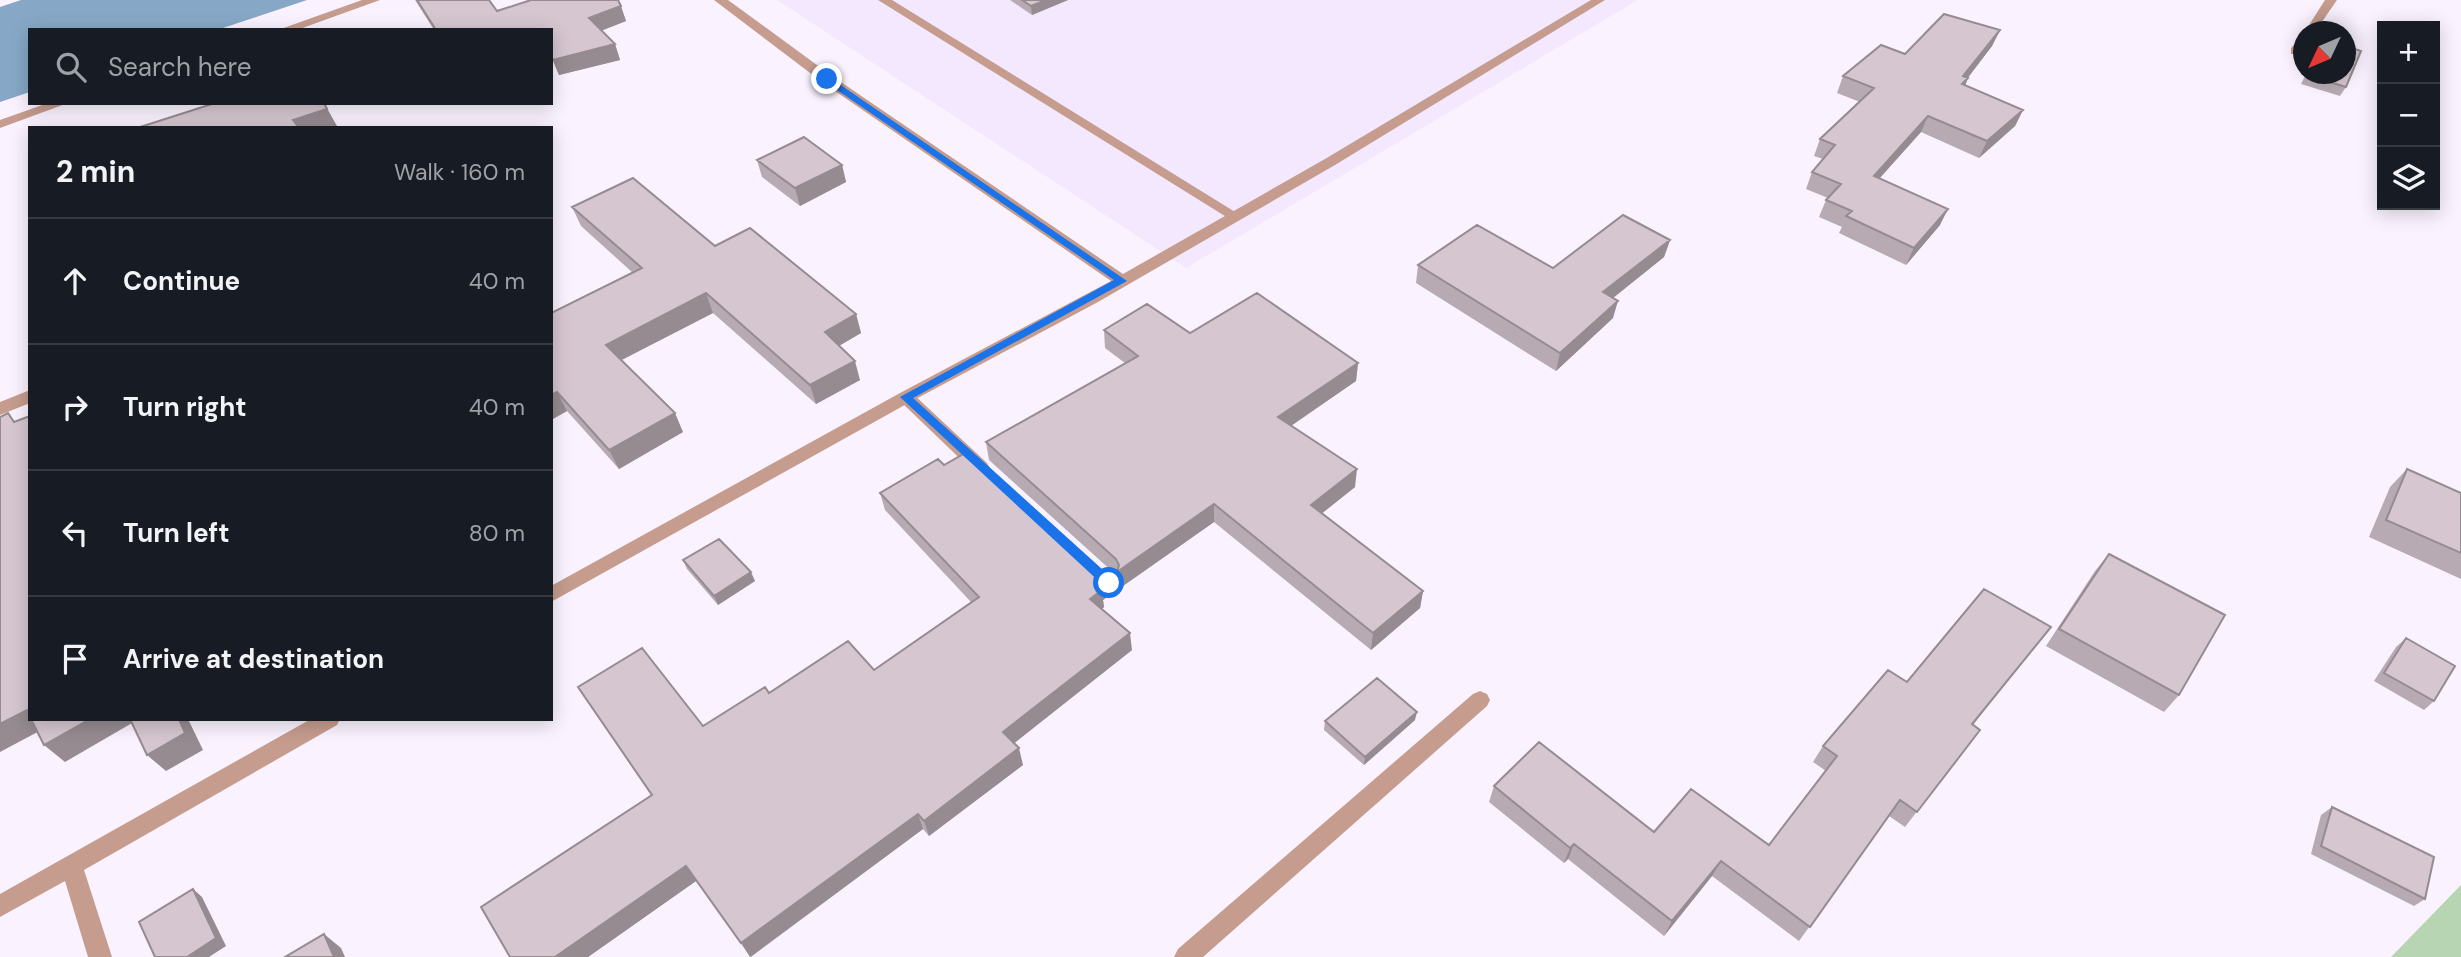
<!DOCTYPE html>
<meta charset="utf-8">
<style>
:root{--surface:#171b24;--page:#20242c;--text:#f1f3f6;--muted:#9ea1a6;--line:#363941}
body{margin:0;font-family:"DM Sans",sans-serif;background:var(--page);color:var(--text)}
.controls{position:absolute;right:21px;top:21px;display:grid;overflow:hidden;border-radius:0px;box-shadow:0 4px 18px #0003}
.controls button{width:63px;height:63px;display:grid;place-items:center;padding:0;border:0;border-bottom:2px solid var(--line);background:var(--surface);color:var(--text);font:35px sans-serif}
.compass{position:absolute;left:2293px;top:21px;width:63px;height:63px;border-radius:50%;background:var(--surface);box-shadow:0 4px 18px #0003;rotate:226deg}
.stop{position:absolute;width:21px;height:21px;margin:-16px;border:5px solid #1a73e8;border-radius:50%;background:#fff}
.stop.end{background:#1a73e8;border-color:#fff;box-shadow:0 2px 7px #0008}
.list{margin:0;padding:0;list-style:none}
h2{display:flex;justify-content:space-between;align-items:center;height:91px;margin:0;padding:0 28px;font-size:30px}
h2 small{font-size:23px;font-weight:400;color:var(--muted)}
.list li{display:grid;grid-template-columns:46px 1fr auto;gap:21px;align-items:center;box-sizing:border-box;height:126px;padding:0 28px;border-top:2px solid var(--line)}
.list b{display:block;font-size:26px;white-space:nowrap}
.list em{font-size:23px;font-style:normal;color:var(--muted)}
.icon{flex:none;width:38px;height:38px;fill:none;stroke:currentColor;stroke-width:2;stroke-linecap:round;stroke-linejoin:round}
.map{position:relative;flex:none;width:2461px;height:957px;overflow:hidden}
.search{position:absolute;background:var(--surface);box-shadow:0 4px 18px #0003;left:28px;top:28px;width:525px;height:77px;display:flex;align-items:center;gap:18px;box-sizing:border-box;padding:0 24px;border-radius:0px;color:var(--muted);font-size:26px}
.panel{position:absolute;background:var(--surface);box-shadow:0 4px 18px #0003;left:28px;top:126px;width:525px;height:595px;border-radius:0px}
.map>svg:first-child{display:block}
.built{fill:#f3e8fd}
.green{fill:#b7d5b3}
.water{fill:#86a8c6}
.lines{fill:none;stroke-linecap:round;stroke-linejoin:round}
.service{fill:#c59c8e;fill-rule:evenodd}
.minor{fill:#c59c8e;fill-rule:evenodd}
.wall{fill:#b7aab2}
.shaded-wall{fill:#958b91}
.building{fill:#d5c6cf;stroke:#958b91;stroke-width:2}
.route{fill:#1a73e8}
</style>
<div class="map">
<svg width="2461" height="957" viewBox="0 0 2461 957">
<rect width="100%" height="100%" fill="#faf3ff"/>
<path class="built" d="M777,0H1638L1186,268Z"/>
<path class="green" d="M2461,885V957H2391Z"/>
<path class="water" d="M21,0H307L217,30H30V92L0,102V7Z"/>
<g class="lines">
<path class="service" d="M878,0H892L1240,215L1233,219L1228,218Z
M906,391L912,393L987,463L990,468L987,473H975L900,401L898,397Z"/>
<path class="minor" d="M362,0H380L297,30H278Z
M714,0H728L832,76L1123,274L1325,159L1591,0H1605L1335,165L1098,302L912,401L551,602V586L900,393L1111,281L822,82Z
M2325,0H2337L2315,32L2304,33Z
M2304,35V48L2299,54H2291V48Z
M48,103H68L0,128V120Z
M30,390V403L0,415V402Z
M1480,691L1487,694L1490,700L1487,706L1203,957H1174L1178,949L1473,694Z
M311,719H340L337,725L84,870L112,957H88L65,881L0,917V894Z"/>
</g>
<path class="wall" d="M415,0H489L497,11L618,0L626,21L601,31L615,44L620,60L559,75L551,57V30H434Z
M1010,0H1068L1032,15Z
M2000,30L1992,46L1967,78H1968L1965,86L2023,110L2015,126L1979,158L1921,132L1880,178L1940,225L1906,265L1839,233L1842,227L1819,217L1826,200L1828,198L1806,189L1812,172L1823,159L1814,156L1820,139L1860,102L1837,93L1843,76L1905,54Z
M2306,74H2346V87L2340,96L2301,84Z
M757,160L842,165L846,182L800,206L762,177Z
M572,207L715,246L856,314L861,333L839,346L860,380L816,404L713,313L621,360L683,432L619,469L567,411L551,420V313L633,273L581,226Z
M1670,240L1664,257L1613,298V318L1556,371L1416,283L1418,265L1553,268Z
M1104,330L1190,333L1358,363L1356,381L1291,425L1355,487L1322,513L1423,591L1420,608L1371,650L1214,522L1103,600L1104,607L1102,609L1132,650L1014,743L1023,765L929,836L923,829L751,957L696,881L588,957H510L651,795L578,687L703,726L769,693L874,670L971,602L885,510L880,493L944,465L1098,572L1108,575L1114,573L989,460L986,442L1125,363L1105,348Z
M2407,469L2461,493V579L2369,537L2390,487Z
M2109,554L2179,695L2164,712L2046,646L2095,571Z
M683,560L755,581L718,605L687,569Z
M2051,627L1973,725L1980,730L1905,827L1889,816L1799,941L1712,876L1664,936L1568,859L1564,863L1489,802L1494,786L1654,832L1769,845L1826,771L1813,762L1823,746L1907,682Z
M2406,638L2434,701L2424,710L2374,681L2396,647Z
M1415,720L1364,765L1324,730L1325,721Z
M2332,807L2425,899L2414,906L2311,854L2321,815Z"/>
<path class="shaded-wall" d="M1046,0H1068L1032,15L1031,6Z
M621,6L626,21L595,33L589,18Z
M2000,30L1992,46L1964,83L1968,78L1961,95L1963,76Z
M615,44L620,60L559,75L553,60Z
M324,103L337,126L332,128H297L293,120Z
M2023,110L2015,126L1979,158L1987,141Z
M1928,116L1921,132L1867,192L1874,176Z
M842,165L846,182L800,206L795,188Z
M1948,209L1940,225L1906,265L1914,248Z
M1670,240L1664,257L1598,310L1603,292Z
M706,293L713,313L614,364L606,345Z
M1618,301L1613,318L1556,371L1560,353Z
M856,314L861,333L830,351L825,332Z
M855,361L860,380L816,404L810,385Z
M1358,363L1356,381L1278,435V417Z
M557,392L567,411L551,420V395Z
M675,413L683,432L619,469L609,450Z
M1357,469L1355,487L1310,523L1311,505Z
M1214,504V522L1103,600L1104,607L1092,616L1090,599L1097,586Z
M751,572L755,581L718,605L714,596Z
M1423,591L1420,608L1371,650L1373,633Z
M1130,633L1132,650L1007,749L1003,732Z
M27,710L30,713V719H38L47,727L0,752V724Z
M1417,712L1415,720L1364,765L1365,757Z
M90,719H139L65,762L44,745Z
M179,719H188L203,750L166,771L147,755Z
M1019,748L1023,765L929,836L924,821Z
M918,814L923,829L750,957L741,943Z
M1574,844L1568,859L1564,863L1570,848Z
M1721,861L1712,876L1664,936L1672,921Z
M686,866L696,881L588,957H555Z
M193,889L202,897L226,946L209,957H187Z
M324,934L341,948L345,957H334Z"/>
<path class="building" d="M417,0H489L497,11L531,0H618L621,6L589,18L615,44L553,60L551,56V30H436Z
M1022,0H1046L1031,6Z
M1944,14L2000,30L1963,76L1968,78L1962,84L2023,110L1987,141L1928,116L1874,176L1948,209L1914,248L1846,216L1852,211L1826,200L1841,184L1812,172L1835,145L1820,139L1874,88L1843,76L1881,45L1905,54Z
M2346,46L2361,51L2346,87L2307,75L2308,74H2346Z
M215,103H324L327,109L293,120L299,128H137Z
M804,137L842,165L795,188L757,160Z
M633,178L715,246L750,228L856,314L825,332L855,361L810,385L706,293L606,345L675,413L609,450L557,392L551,395V313L642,268L572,207Z
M1623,215L1670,240L1603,292L1618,301L1560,353L1418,265L1477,225L1553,268Z
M1257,293L1358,363L1278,417L1357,469L1311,505L1423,591L1373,633L1214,504L1097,586L1102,590L1090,599L1130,633L1003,732L1019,748L924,821L918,814L741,943L686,866L555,957H510L481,907L652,795L578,687L642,648L703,726L765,687L769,693L848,641L874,670L979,597L880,493L938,459L944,465L967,452L1098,572L1108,575L1117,572L1119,565L1116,559L986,442L1138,356L1104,330L1147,304L1190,333Z
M8,413L14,422L30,416V716L27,710L0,724V417Z
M2407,469L2461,493V553L2386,520Z
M719,539L751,572L714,596L683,560Z
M2109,554L2225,615L2179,695L2059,629Z
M1984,589L2051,627L1972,724L1980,730L1917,812L1900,800L1810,927L1721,861L1672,921L1574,844L1570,848L1494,786L1539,742L1654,832L1691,789L1769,845L1837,756L1823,746L1888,670L1907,682Z
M2406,638L2455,666L2434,701L2384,673Z
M1377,678L1417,712L1365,757L1325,721Z
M31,719H90L44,745Z
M130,719H179L185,733L147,755Z
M2332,807L2434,857L2425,899L2321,846Z
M193,889L216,938L187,957H155L139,922Z
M324,934L334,957H285Z"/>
<path class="route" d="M824,77H829L1127,281L913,398L1113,579V586H1104L900,397L1114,280L824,81Z"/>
</svg>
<div class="controls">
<button>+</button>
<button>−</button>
<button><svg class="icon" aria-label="layers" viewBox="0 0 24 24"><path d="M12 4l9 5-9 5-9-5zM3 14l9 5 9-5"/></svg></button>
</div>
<svg class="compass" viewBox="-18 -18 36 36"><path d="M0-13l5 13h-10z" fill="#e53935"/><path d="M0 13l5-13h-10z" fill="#9ea1a6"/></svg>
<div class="stop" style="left:1109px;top:583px"></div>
<div class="stop end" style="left:827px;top:79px"></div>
<div class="search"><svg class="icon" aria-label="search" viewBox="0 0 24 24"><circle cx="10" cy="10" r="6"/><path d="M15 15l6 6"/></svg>Search here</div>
<section class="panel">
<h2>2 min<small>Walk · 160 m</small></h2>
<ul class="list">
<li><svg class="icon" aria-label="ahead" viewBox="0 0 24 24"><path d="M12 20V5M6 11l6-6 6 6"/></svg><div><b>Continue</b></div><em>40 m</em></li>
<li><svg class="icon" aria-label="right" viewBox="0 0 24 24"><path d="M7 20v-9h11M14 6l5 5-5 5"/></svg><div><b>Turn right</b></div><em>40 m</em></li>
<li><svg class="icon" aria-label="left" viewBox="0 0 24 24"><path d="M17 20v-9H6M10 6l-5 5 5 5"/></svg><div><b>Turn left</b></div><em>80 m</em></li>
<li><svg class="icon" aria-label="arrive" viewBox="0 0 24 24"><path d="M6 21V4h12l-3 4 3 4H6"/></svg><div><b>Arrive at destination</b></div></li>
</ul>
</section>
</div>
